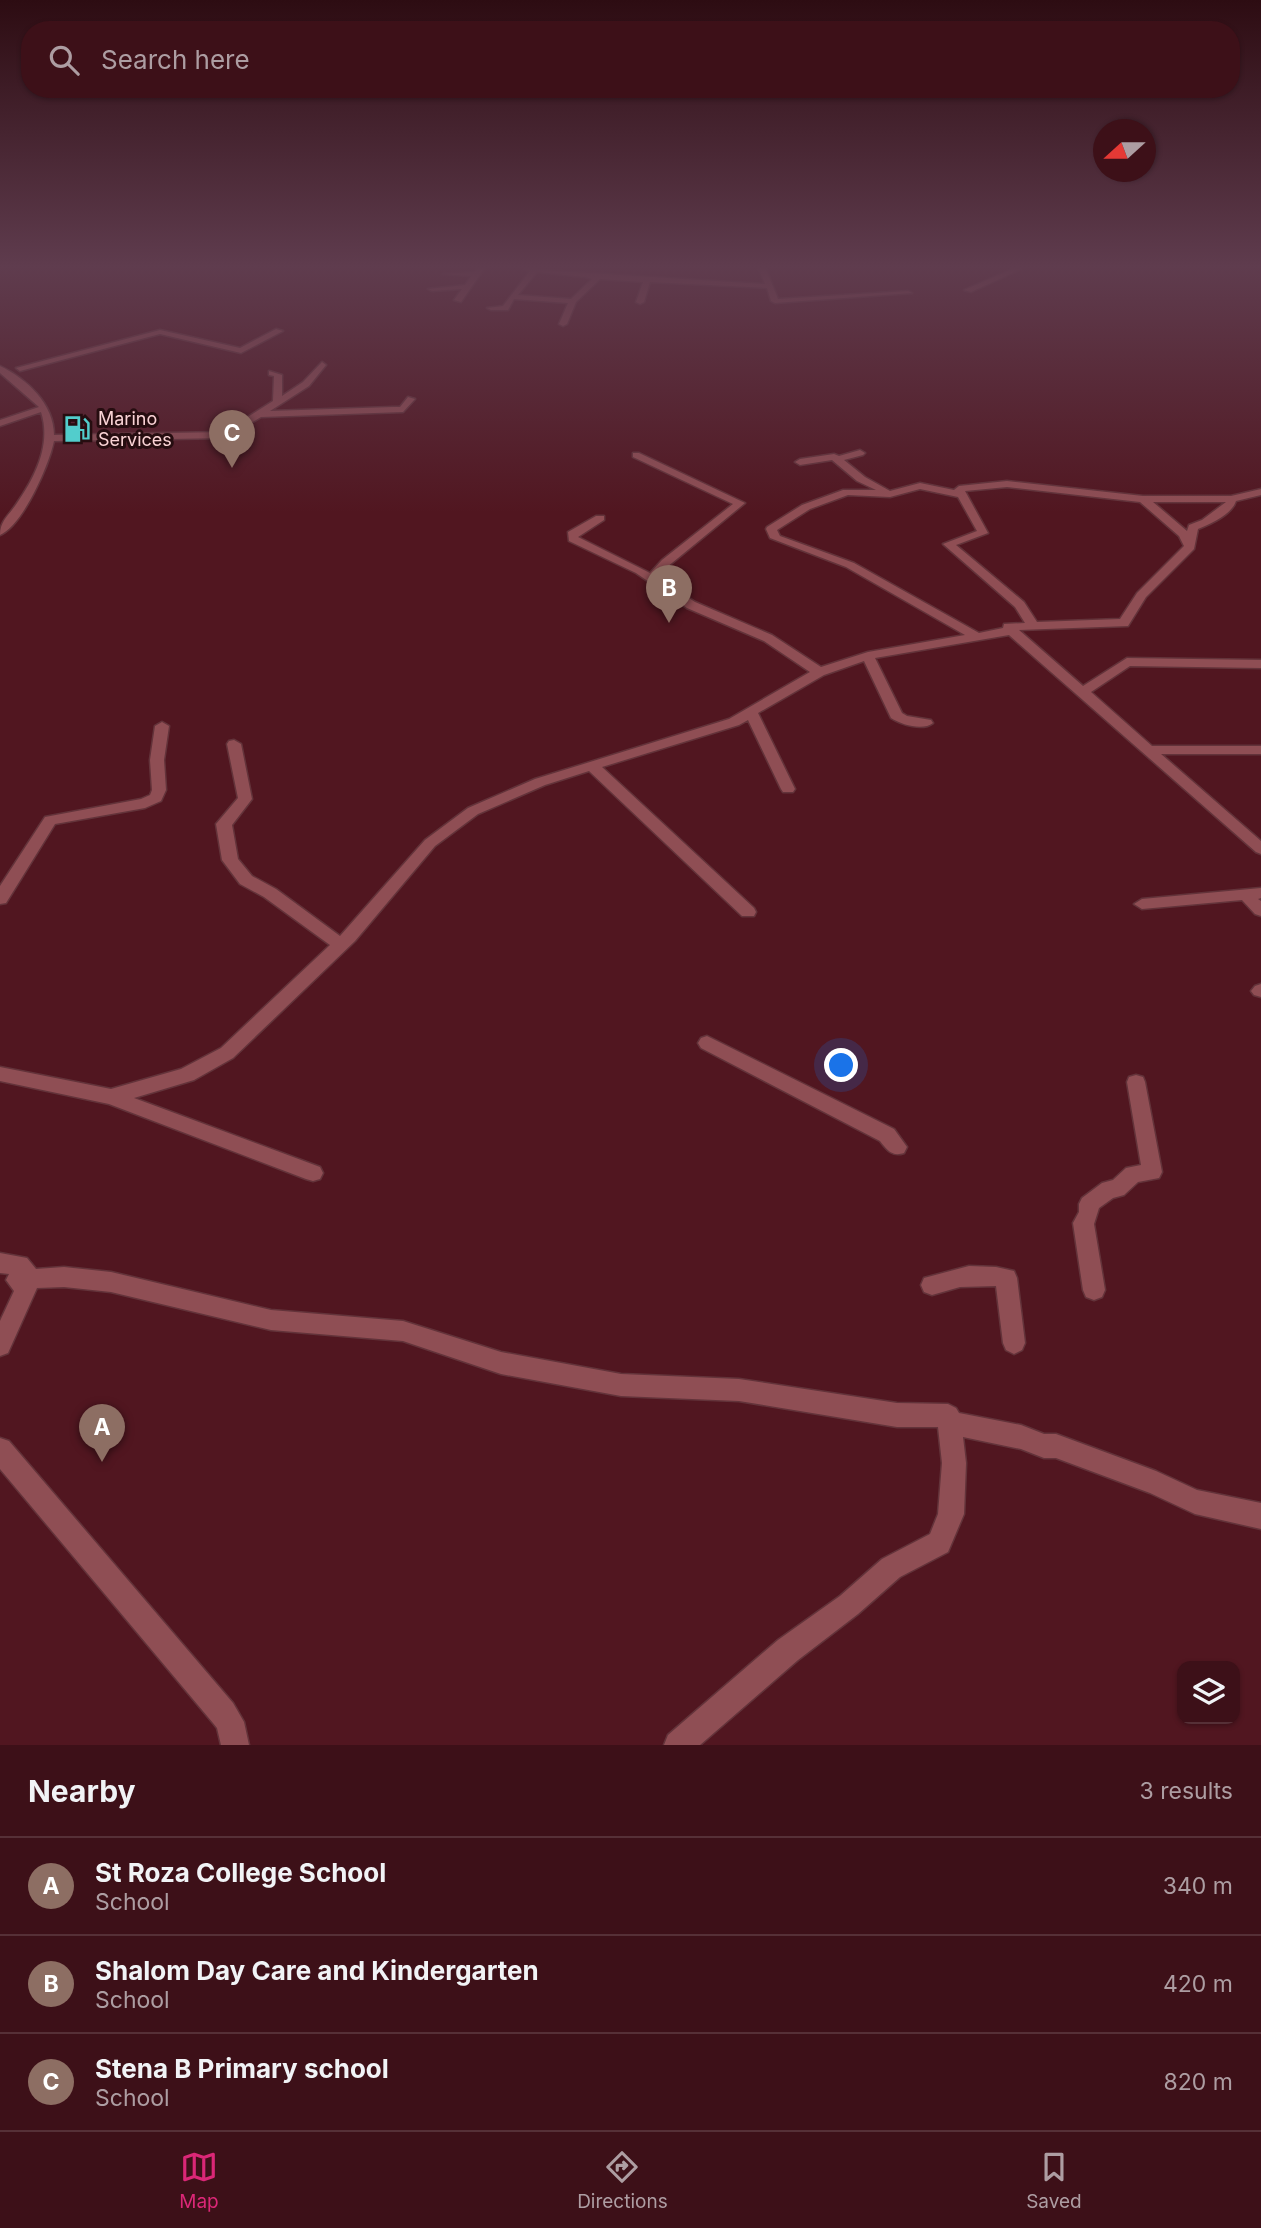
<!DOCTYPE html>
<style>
:root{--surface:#3d1018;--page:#441921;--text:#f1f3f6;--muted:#ad9da2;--line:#563037;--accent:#db2777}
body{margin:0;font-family:Inter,sans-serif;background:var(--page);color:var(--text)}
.controls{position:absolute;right:21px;bottom:21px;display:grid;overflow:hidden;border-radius:14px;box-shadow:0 2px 5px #0004}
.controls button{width:63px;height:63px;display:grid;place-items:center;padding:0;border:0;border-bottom:2px solid var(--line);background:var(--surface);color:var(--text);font:35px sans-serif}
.compass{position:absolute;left:1093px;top:119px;width:63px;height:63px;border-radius:50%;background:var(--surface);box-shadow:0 2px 5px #0004;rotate:249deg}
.you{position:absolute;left:842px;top:1066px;width:24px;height:24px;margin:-18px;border:5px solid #fff;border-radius:50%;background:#1a73e8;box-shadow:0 0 0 10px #1a73e833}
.badge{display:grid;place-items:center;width:46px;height:46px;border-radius:50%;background:var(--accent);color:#fff;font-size:23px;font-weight:700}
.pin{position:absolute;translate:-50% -58px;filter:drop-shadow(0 2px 4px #0008)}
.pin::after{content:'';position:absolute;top:37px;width:24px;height:21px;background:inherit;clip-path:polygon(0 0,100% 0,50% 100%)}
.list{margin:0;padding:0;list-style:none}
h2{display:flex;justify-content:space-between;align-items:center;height:91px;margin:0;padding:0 28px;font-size:30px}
h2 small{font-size:23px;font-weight:400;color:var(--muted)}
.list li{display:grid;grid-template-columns:46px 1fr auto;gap:21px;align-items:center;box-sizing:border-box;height:98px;padding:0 28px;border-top:2px solid var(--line)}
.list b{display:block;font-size:26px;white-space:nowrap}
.list p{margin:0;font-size:23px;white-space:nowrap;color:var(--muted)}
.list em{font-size:23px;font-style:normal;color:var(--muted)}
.icon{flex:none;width:38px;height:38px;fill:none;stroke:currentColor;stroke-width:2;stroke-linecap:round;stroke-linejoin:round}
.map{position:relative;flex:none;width:1261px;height:1745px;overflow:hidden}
.search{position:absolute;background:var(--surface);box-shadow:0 2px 5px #0004;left:21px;right:21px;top:21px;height:77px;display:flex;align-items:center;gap:18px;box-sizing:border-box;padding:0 24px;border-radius:28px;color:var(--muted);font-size:26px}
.sheet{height:385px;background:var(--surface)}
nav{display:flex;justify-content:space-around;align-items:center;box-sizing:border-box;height:98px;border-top:2px solid var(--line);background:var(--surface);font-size:19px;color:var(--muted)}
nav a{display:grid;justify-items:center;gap:4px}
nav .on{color:var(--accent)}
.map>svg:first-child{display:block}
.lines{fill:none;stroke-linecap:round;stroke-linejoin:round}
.minor-casing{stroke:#63333a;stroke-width:3}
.minor{fill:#8f4e54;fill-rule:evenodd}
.labels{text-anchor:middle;stroke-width:6;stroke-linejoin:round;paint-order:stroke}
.far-poi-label{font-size:18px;fill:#fad3d5;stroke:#260d10;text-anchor:start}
</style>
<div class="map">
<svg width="1261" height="1745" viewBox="0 0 1261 1745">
<rect width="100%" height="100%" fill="#511620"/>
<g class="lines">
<defs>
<path id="minor" d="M477,269H484L461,302L454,300L462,289L432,291L428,289L465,285L471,276L443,274L474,272Z
M524,269L765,284L759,269H766L778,299L908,291L912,293L775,303L771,301L767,288L650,282L644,302L640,304L636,302L643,282L600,279L576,302L567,324L563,326L559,324L568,303L514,299L508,310H491L487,308L503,306L530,271ZM537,272L585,277L592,279L571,299L518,295Z
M1012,269H1021L971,292L964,290Z
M276,329L283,331L241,353L160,334L20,371L16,368L160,330L240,348Z
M322,362L326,365L309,386L270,411L393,407H400L408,397L415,399L403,412L261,417L226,438L54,441C49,465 23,525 0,535C0,522 7,517 15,506C34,479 52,445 41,412L0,426V420L39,407L0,373V366C27,379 54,404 54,435L224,432L273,401L274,376L269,375V371L282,375V396L303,382Z
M860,450L865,453L863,455L844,460L865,477L890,491L920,483L954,490L959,486L1007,481L1143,496H1231L1261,489V495L1236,501C1232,514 1211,524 1198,529L1194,549L1146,597L1128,626L1019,630L1083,686L1127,658L1261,660V668L1130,666L1091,692L1152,746H1261V754H1161L1261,841V854L1256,852L1009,635L875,658L902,713L907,716L931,720L933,723C923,731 902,725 891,718L864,661L824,675L758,713L795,789L793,792H783L781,789L748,720L739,725L602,767L754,908L756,912L754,916H742L589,771L545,785L478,814L435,846L355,941L233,1058L194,1080L134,1098L320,1167L323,1173L320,1179L313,1181L306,1179L109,1104L0,1081V1067L111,1089L181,1069L221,1048L330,945L264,897L240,884L222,860L216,824L238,798L227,744L229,741L234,740L241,744L252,799L232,825L238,859L252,876L276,889L340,936L425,840L468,808L535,779L729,719L810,672L764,641L687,608L636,573L569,541L568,532L596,516H604V520L578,537L650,573L662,560L733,504L633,457V453H639L745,503L661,572L660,579L695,602L772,635L821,667L868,652L965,635L846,567L770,538L766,529L767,527L802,505L843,490H876L857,481L832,460L800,465L795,462L800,459L834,454L839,456ZM1007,487L1140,502L1179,536L1184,546L1137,593L1120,619L1037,622L1024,602L956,545L988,533L965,491ZM920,489L958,497L977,531L943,544L1015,607L1025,623L1004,624L1003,628L979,633L854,563L780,536L777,530L810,509L848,495L890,497ZM1153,502H1226L1202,520L1189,525L1187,531Z
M162,722L169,726L164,760L166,790L161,801L145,808L55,824L6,903L0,904V886L45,817L141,799L150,795L152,790L150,760L155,726Z
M1261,888V898L1258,899L1261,901V916L1255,914L1242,900L1142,909L1134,904L1142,899Z
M1261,984V997L1254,995L1251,991L1255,986Z
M707,1036L894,1129L907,1147L904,1153C892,1157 887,1150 880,1141L701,1048L698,1043L701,1038Z
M1136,1075L1143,1077L1145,1082L1162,1172L1159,1178L1138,1182L1124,1195L1113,1198L1099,1208L1094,1224L1105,1290L1102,1297L1094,1300L1086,1297L1083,1290L1073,1223L1079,1212V1204L1082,1198L1102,1183L1113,1180L1126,1168L1141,1165L1127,1082L1129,1077Z
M0,1253L27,1258L36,1269L64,1267L111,1272L271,1310L403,1321L501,1352L621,1374L739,1379L897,1403L948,1404L956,1408L959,1413L1021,1425L1044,1434H1056L1156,1471L1197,1490L1261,1503V1529L1195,1514L1150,1493L1056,1458H1044L1021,1449L963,1437L966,1463L964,1514L948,1552L900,1577L858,1614L798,1660L700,1745H664L668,1735L778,1640L840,1596L882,1559L930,1534L938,1514L942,1463L938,1427H897L739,1401L621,1396L501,1374L403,1341L271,1330L111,1292L64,1287L37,1288L8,1353L0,1356V1321L14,1291L6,1280L9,1274L0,1273Z
M969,1266L996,1267L1014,1271L1017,1278L1025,1343L1022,1350L1014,1354L1006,1350L1003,1343L996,1286L960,1287L932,1295L924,1292L921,1285L924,1278Z
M0,1438L9,1441L233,1703L244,1722L249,1745H221L217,1728L213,1723L0,1469Z"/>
</defs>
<use href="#minor" class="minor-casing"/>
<use href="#minor" class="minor"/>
</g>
<linearGradient id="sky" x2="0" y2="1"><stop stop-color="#2d0c12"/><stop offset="0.52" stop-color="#5f3c4e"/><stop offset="1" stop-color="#5f3c4e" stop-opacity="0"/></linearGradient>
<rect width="1261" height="513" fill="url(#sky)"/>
<defs>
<symbol id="fuel-bare" viewBox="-9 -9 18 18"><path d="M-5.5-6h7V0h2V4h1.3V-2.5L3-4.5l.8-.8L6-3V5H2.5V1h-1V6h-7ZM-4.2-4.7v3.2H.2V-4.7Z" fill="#52cdcc" stroke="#260d10" stroke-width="2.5" paint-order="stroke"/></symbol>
</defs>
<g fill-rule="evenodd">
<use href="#fuel-bare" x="58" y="410" width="38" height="38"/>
</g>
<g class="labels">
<g class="far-poi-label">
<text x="98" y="425">Marino<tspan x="98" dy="21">Services</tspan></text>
</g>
</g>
</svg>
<div class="controls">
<button><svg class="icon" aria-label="layers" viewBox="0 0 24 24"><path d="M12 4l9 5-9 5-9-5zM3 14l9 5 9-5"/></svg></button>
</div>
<svg class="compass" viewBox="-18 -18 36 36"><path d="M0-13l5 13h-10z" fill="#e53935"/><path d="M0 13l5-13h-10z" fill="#ad9da2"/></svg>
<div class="you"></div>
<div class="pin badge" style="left:102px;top:1462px;background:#8d6e63">A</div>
<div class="pin badge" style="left:669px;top:623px;background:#8d6e63">B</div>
<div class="pin badge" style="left:232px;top:468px;background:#8d6e63">C</div>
<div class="search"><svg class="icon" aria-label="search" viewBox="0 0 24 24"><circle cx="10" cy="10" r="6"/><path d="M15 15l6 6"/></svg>Search here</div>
</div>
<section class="sheet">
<h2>Nearby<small>3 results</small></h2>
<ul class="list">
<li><span class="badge" style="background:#8d6e63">A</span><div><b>St Roza College School</b><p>School</p></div><em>340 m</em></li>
<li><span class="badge" style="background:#8d6e63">B</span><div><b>Shalom Day Care and Kindergarten</b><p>School</p></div><em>420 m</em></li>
<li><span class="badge" style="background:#8d6e63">C</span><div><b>Stena B Primary school</b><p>School</p></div><em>820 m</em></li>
</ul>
</section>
<nav>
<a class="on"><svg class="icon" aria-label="map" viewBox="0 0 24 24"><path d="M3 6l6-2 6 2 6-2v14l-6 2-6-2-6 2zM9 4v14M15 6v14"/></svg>Map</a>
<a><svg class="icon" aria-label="directions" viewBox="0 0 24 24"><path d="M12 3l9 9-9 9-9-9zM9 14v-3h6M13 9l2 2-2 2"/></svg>Directions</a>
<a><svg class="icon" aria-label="saved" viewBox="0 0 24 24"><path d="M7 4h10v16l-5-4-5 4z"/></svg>Saved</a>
</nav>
